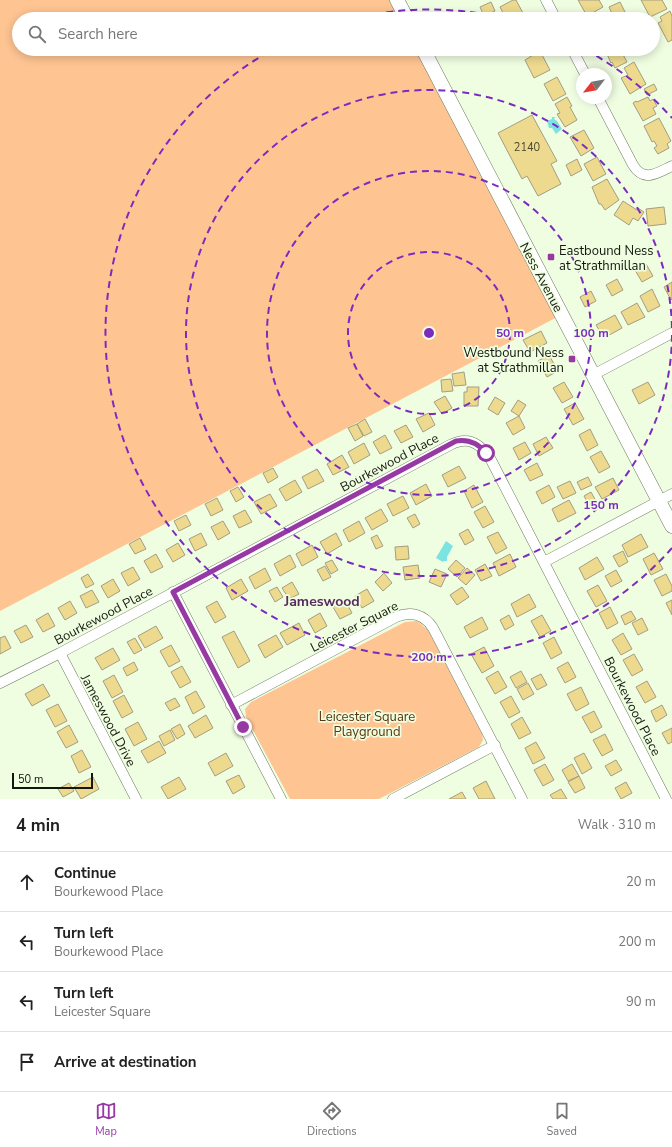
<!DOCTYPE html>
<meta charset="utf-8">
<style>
:root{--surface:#fff;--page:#f2f2f2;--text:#222;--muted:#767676;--line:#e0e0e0;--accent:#9639a2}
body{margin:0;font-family:"Nunito Sans",sans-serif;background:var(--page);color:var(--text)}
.compass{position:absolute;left:576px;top:68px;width:36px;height:36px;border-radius:50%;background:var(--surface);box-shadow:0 2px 10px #0003;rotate:239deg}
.scale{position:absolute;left:12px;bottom:10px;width:81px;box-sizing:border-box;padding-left:4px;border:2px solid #13180e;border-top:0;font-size:11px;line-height:14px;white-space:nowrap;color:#13180e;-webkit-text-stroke:3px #effde1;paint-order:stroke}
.stop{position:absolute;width:12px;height:12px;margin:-9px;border:3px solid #9639a2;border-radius:50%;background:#fff}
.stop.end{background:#9639a2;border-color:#fff;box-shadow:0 1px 4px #0008}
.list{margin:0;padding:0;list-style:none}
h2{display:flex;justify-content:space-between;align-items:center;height:52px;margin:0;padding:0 16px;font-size:17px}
h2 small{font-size:13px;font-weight:400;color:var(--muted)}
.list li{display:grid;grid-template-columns:26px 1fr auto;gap:12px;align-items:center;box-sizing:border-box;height:60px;padding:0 16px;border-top:1px solid var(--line)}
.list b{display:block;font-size:15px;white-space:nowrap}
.list p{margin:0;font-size:13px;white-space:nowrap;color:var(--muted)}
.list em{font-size:13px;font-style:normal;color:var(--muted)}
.icon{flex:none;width:22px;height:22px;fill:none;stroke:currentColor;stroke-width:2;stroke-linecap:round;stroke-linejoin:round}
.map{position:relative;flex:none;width:672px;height:799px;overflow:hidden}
.search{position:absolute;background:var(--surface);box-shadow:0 2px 10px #0003;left:12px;right:12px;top:12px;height:44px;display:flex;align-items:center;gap:10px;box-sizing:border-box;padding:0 14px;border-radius:22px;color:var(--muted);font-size:15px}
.sheet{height:292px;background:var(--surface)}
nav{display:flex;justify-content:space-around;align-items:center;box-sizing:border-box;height:56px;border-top:1px solid var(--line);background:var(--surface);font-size:11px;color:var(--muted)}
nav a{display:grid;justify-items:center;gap:2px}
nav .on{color:var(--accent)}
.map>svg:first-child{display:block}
.green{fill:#fec492}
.water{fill:#7be3e2}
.building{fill:#edda8f;stroke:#a49d81}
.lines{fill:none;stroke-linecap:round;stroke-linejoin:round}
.minor-casing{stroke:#6d7960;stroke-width:11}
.secondary-casing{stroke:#6d7960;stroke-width:15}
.minor{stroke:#fff;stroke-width:10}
.secondary{stroke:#fff;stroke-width:14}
.route{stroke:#9639a2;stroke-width:5}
.ring{fill:none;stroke:#7b2cbf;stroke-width:2;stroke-dasharray:7 5}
.poi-dot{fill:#9639a2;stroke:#effde1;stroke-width:1.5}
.labels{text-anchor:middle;stroke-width:3.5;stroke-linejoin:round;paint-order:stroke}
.number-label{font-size:11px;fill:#4a482e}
.poi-label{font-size:13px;fill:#13180e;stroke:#effde1;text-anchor:start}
.street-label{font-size:13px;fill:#13180e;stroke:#effde1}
.park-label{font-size:13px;fill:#5b350c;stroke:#effde1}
.neighbourhood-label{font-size:14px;font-weight:bold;fill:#582b5e;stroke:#effde1}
.centre{fill:#7b2cbf;stroke:#effde1;stroke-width:2}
.ring-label{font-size:12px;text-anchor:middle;font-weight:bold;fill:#7b2cbf;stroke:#effde1;stroke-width:3.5;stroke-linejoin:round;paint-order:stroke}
</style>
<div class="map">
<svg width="672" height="799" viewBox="0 0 672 799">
<rect width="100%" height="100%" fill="#effde1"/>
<path class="green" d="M0,0H396L406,19H19V49H422L561,315L0,611Z
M417,621L428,630L482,734L483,740L479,747L379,799H290L246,717L245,709L251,702L405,622Z"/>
<path class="water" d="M552,117H555L554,119L557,121L562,129L556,134L552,128H549L547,121L552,119Z
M446,541L453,546L447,557V561H444L443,562L436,558Z"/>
<path class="building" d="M513,0H516L524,15L517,19H506L500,7Z
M578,0H599L603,7L587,16Z
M641,0H662L667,9L650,17Z
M491,2L495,11L484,16L480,7Z
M620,2L625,12L614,18L609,7Z
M670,11L672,16V40L668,42L658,23L662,21L660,17Z
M534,49H545L546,51L541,53L550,70L534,78L525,60L533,55L531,51Z
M612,49H620L627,62L615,68L612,62L611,63L606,52Z
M634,62L646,84L630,94L621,78L628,75L624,68Z
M557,77L566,94L553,101L544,84Z
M654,84L657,90L647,95L644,89Z
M567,97L572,106L570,107L577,120L565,127L557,114L560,113L555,104Z
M648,97L650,101L653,99L657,106L653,108L656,114L643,121L633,103L636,101L637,102Z
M532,115L557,161L551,164L561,184L538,196L527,176L522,179L498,133Z
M659,118L671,141L667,144L669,148L658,154L654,148L657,146L654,141L652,142L644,126Z
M584,130L594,148L581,156L570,137Z
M597,157L606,174L593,181L584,164Z
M577,159L582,170L571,176L566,165Z
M607,179L619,200L605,210L601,204H599L592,187Z
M623,201L637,210L638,208L644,212L638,221L633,218L629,225L614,215Z
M664,207L666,224L648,226L646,209Z
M646,264L653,276L642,282L635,270Z
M617,279L623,290L612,296L606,285Z
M672,282V299L671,300L664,287Z
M652,289L660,306L648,312L640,296Z
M591,291L596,301L585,307L580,297Z
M637,303L645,317L628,325L621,312Z
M615,315L622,328L604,338L596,325Z
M541,331L547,343L530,352L523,340Z
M549,355L558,371L547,377L538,361Z
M464,372L466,385L454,386L452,374Z
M451,379L453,391L442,392L441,380Z
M564,382L573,397L562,403L553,388Z
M648,382L655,395L639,404L632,390Z
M467,387H479L478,406H464V392H467Z
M445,396L452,408L442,414L434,402Z
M495,397L505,403L498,415L488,409Z
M518,400L526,405L519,416L511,411Z
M575,403L584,419L573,425L564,409Z
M429,413L435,425L423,432L416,419Z
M519,416L525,428L513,435L506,423Z
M365,419L372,432L364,436L357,424Z
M357,424L363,436L355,441L348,428Z
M406,425L413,437L401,443L394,431Z
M590,429L598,445L587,451L579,435Z
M385,435L392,448L380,454L373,442Z
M546,437L553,448L539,456L533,444Z
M525,442L531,453L519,460L513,448Z
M364,443L370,455L354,464L348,452Z
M601,451L610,467L599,473L590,457Z
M342,455L349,467L333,475L327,464Z
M537,463L543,475L530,481L524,470Z
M459,466L466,478L448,487L442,475Z
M273,468L278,477L268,483L263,473Z
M317,469L324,481L308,489L302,477Z
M588,477L592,485L581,490L577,482Z
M613,478L619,490L602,499L595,487Z
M295,480L302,492L286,501L279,489Z
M570,481L576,493L563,499L557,487Z
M426,484L432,496L416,505L410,493Z
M474,485L483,502L472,508L464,491Z
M549,485L555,497L542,504L536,492Z
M238,487L244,497L236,502L230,491Z
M591,492L597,503L590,507L584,496Z
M270,494L277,506L261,514L254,502Z
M403,496L409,508L393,516L387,504Z
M217,498L223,510L211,516L205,504Z
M569,500L576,513L558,522L552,509Z
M485,506L494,522L483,528L474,512Z
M381,509L388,521L372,530L365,518Z
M245,510L252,522L239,528L233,516Z
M415,514L420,524L413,528L407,518Z
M186,515L191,525L179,531L174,521Z
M223,521L230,533L218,540L211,527Z
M359,521L365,533L349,542L343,530Z
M468,529L474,540L465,545L459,534Z
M498,532L507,548L496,554L487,537Z
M201,533L207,545L195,551L189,539Z
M336,533L342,545L327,554L320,542Z
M641,534L648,547L628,557L622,545Z
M377,535L383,546L376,549L371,538Z
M140,538L146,549L135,554L129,544Z
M178,543L185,555L173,562L166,550Z
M312,545L318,557L302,566L296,554Z
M408,546L409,559L396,560L395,547Z
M623,551L628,562L619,567L613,556Z
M654,553L663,569L651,575L643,559Z
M156,554L163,567L151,573L144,561Z
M510,554L516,567L499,576L493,563Z
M290,555L296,567L280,576L274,564Z
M597,557L604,569L585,580L579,568Z
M332,560L338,570L331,574L325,563Z
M456,560L465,568L457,577L448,569Z
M485,564L492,576L481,581L475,570Z
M418,565L420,578L405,580L403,567Z
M325,566L331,577L323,581L317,570Z
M133,567L140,579L128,586L121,573Z
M265,568L271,580L255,589L249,577Z
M467,568L475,575L466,585L458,578Z
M435,569L447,574L441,587L429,582Z
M616,570L622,581L611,587L605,576Z
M384,573L392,583L383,591L375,582Z
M88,574L94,584L86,588L81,578Z
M666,574L672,586V591L662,596L654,580Z
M113,579L120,591L108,598L101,586Z
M241,579L248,591L232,600L226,588Z
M292,582L299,594L289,599L282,588Z
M598,585L607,601L596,607L587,591Z
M277,587L283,597L275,602L269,591Z
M462,587L469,597L457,605L450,595Z
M367,589L374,601L362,608L355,596Z
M92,590L99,602L86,608L80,596Z
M529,594L536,607L517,617L511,604Z
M345,600L352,613L340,619L333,607Z
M672,600V615L666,603Z
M70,601L77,613L65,620L58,608Z
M217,601L226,617L215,623L206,607Z
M610,607L618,623L607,629L599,613Z
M631,611L636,619L625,625L621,616Z
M48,613L55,626L43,632L36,620Z
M320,613L327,626L315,633L308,620Z
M509,615L514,625L505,630L500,620Z
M542,615L551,631L540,637L531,621Z
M482,617L488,629L470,638L464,627Z
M642,618L648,630L638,635L632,623Z
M299,623L305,635L287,645L280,633Z
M26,625L33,637L21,643L14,631Z
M156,626L163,638L145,648L138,636Z
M234,631L250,661L238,668L222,637Z
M623,633L632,649L621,655L612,640Z
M276,635L283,647L265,658L258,645Z
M5,636L11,648L0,654V638Z
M554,637L562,653L551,659L543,643Z
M135,638L142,650L134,654L127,642Z
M171,645L180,661L169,667L160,651Z
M484,647L494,666L482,673L471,654Z
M113,648L120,660L102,670L95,658Z
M634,654L643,670L632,676L623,660Z
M134,662L138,670L127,676L123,668Z
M568,662L576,677L565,683L557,668Z
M182,666L191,682L180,688L171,672Z
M498,671L507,687L495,694L486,678Z
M521,671L527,682L516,688L510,677Z
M541,674L547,685L537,690L531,679Z
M114,675L123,692L112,698L103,681Z
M647,681L656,697L645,703L636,687Z
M528,683L534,694L523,700L517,689Z
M43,684L50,696L32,706L25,694Z
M581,687L589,704L576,711L567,694Z
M196,691L205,707L193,714L185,697Z
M124,695L133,712L122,718L113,701Z
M511,696L520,712L509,718L500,702Z
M175,698L180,706L170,711L165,703Z
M58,704L67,721L55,727L46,710Z
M662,705L667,715L656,722L651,711Z
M594,711L602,727L591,733L582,717Z
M206,715L213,728L195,738L188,726Z
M522,717L531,733L519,739L511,724Z
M138,722L147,739L134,746L125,729Z
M180,724L185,734L177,739L171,729Z
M69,725L78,742L66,748L57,732Z
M672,728V742L668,744L662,733Z
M170,730L175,740L164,746L159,736Z
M605,734L613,750L602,756L593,740Z
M159,741L166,753L148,763L141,751Z
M536,742L545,758L533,764L525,748Z
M82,750L91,767L79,773L71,756Z
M226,753L233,766L215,776L208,763Z
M584,753L592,768L582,774L574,758Z
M616,760L622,770L611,776L605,766Z
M545,764L554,780L543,786L534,770Z
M572,764L579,776L568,781L562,770Z
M239,775L245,787L233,794L226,781Z
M579,776L585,788L575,793L568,782Z
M93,777L99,789L81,799L74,787Z
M179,777L186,789L168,799L161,787Z
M486,781L495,799H479L473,788Z
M626,782L632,793L621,799L615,788Z
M69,783L74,791L63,797L58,789Z
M561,789L567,799H553L550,795Z
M462,792L466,799H449Z"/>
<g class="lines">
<defs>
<path id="minor" d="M546,0L556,19
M572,49L585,74
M598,98L633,165C644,183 657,173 672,166
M593,375L672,333
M544,562L672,494
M173,592L281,799
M60,653L136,799
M0,683L60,653L450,445C469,435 481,444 491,460L666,799
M231,705L396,617C411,611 424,614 433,628L522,799
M393,799L495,745"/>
<path id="secondary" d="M397,0L407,19
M423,49L672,526"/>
</defs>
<use href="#minor" class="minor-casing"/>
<use href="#secondary" class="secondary-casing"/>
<use href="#minor" class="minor"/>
<use href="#secondary" class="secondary"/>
</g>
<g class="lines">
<path class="route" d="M243,727L173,592L456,441C469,439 478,443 486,453"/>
</g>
<g class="ring">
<circle cx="429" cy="333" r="81"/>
<circle cx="429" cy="333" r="162"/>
<path d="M672 335A243 243 0 1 1 672 331"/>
<path d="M672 548A324 324 0 1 1 272 50M351 19A324 324 0 0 1 507 19M586 50A324 324 0 0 1 672 118"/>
</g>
<g class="poi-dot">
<rect x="547" y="253" width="8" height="8" rx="2"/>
<rect x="568" y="355" width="8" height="8" rx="2"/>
</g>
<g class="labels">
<g class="number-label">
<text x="527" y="151">2140</text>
</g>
<g class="poi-label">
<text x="559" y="255">Eastbound Ness<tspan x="559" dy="15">at Strathmillan</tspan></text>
<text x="564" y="357" text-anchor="end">Westbound Ness<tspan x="564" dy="15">at Strathmillan</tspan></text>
</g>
<g class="street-label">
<text transform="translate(542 277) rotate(62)" y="5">Ness Avenue</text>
<text transform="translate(389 462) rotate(-28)" y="5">Bourkewood Place</text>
<text transform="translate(103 615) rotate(-28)" y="5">Bourkewood Place</text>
<text transform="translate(354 626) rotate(-27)" y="5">Leicester Square</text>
<text transform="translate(633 706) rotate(63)" y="5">Bourkewood Place</text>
<text transform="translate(109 720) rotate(62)" y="5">Jameswood Drive</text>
</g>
<g class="park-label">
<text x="367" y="721">Leicester Square<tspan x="367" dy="15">Playground</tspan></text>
</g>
<g class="neighbourhood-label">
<text x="322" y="606">Jameswood</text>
</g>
</g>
<circle cx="429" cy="333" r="6" class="centre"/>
<g class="ring-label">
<text x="510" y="337">50 m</text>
<text x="591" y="337">100 m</text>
<text x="601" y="509">150 m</text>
<text x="429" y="661">200 m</text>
</g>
</svg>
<svg class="compass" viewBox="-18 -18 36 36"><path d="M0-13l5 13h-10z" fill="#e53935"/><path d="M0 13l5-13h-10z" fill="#767676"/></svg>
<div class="scale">50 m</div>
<div class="stop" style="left:486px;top:453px"></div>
<div class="stop end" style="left:243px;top:727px"></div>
<div class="search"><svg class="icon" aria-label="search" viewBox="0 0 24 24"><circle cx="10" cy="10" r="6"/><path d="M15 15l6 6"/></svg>Search here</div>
</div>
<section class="sheet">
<h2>4 min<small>Walk · 310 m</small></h2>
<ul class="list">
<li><svg class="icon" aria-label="ahead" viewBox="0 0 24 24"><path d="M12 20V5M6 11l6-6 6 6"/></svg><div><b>Continue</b><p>Bourkewood Place</p></div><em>20 m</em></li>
<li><svg class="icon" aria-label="left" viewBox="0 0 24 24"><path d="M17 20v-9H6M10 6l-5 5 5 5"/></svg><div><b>Turn left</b><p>Bourkewood Place</p></div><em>200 m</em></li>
<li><svg class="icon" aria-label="left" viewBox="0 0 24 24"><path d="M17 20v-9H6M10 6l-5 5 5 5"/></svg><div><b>Turn left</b><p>Leicester Square</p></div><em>90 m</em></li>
<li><svg class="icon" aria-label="arrive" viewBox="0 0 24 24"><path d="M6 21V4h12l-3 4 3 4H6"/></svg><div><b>Arrive at destination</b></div></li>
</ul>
</section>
<nav>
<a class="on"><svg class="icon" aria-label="map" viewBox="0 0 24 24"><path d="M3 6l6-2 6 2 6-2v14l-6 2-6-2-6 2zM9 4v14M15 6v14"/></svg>Map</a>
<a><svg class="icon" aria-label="directions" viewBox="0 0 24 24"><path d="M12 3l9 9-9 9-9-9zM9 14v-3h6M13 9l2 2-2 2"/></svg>Directions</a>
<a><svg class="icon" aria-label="saved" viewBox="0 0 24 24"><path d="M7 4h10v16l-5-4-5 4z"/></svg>Saved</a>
</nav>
